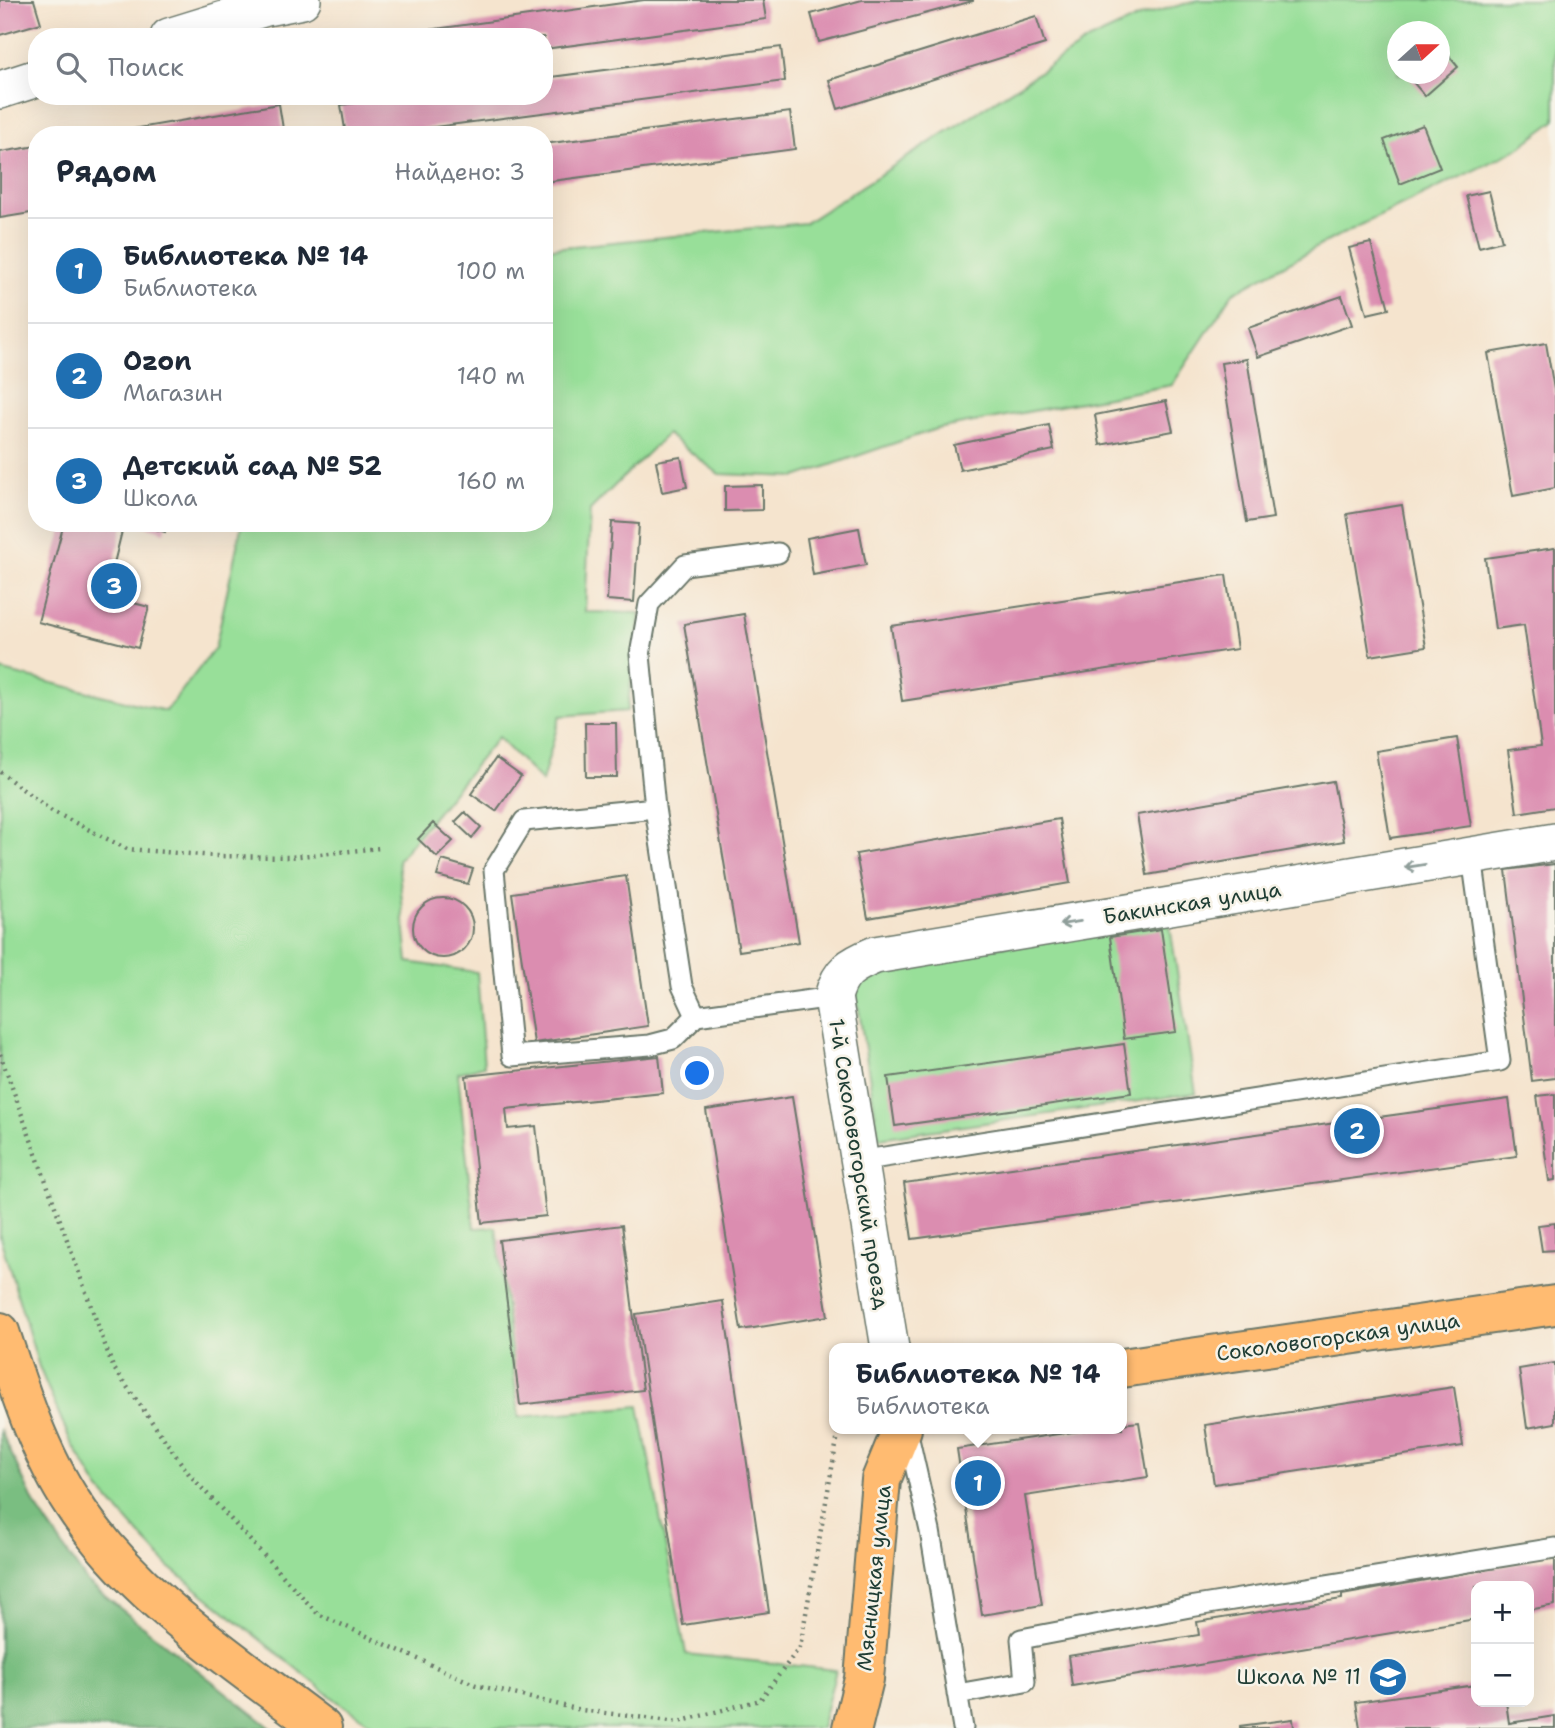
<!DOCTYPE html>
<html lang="ru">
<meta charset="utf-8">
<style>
:root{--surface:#fff;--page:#f6f6f7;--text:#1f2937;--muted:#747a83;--line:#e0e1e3;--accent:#1f6fb2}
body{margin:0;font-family:"Shantell Sans",sans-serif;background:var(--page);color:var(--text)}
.controls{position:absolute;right:21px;bottom:21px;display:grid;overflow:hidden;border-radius:14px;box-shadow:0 7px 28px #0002}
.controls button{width:63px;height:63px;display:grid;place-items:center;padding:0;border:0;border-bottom:2px solid var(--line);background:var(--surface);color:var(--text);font:35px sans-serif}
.compass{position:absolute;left:1387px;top:21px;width:63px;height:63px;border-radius:50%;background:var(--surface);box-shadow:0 7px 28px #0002;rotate:69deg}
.you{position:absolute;left:698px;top:1074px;width:24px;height:24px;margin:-18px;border:5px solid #fff;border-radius:50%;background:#1a73e8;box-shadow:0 0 0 10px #1a73e833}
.badge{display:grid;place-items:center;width:46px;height:46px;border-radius:50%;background:var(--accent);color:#fff;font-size:23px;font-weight:700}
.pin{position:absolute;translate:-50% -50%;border:4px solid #fff;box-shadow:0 2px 7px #0006}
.popup{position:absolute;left:829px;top:1343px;width:298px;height:91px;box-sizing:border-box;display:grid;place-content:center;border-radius:14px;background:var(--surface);filter:drop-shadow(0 2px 5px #0005);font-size:23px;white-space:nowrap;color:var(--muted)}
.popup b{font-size:26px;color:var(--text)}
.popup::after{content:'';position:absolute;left:50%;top:100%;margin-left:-14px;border:14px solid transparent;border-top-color:var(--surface)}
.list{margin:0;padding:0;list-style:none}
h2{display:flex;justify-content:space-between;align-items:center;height:91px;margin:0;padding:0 28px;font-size:30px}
h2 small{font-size:23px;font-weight:400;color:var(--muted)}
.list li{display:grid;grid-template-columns:46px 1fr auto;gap:21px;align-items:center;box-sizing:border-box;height:105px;padding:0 28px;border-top:2px solid var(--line)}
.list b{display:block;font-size:26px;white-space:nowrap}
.list p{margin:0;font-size:23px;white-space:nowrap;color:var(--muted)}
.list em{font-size:23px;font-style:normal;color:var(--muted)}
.icon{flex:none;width:38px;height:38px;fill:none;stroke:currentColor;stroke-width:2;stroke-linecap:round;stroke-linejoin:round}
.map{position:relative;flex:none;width:1555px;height:1728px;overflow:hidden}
.search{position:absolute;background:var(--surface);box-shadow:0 7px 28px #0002;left:28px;top:28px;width:525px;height:77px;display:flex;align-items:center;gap:18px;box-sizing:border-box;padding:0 24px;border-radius:28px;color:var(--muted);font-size:26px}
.panel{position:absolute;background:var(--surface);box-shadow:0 7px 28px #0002;left:28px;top:126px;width:525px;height:406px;border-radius:28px}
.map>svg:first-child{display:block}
.green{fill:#98df99;stroke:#5c8e66;stroke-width:2;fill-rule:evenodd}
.forest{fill:#7abe81;stroke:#4c7e5a;stroke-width:2}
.building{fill:#db8db0}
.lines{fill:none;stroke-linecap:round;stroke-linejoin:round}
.lane-casing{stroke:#6a776a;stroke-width:23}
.street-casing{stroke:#6a776a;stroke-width:40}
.primary-casing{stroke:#6a776a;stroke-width:42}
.path{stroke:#6a776a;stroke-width:4.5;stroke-dasharray:2 5;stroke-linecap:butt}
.lane{stroke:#fff;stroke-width:19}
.street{stroke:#fff;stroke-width:37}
.primary{stroke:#ffbb71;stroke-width:38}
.oneway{stroke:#8f9e9a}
.labels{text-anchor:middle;stroke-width:5;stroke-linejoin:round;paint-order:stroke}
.street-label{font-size:21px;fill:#1f3d34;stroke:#f7f3e8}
.poi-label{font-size:21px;fill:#1f3d34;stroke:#f7f3e8;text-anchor:end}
</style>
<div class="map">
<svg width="1555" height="1728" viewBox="0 0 1555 1728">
<rect width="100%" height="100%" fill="#f7f3e8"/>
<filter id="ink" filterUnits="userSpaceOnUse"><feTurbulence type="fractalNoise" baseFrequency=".0143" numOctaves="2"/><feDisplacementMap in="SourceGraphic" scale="14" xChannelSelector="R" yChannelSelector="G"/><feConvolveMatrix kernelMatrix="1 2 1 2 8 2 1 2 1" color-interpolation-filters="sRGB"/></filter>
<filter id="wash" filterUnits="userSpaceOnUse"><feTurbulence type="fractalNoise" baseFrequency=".00686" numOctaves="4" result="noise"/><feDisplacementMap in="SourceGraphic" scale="28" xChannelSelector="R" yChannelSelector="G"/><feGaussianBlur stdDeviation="1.57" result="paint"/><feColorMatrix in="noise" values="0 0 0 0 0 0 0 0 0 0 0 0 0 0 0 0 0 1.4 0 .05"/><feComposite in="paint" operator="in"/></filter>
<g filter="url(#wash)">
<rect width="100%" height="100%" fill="#f5e4ce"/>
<path class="green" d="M1199,0H1555V121L1516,150L1330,240L1233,293L1172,385L936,429L796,477L719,474L667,434L590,510L585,612L640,613L627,711L560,716L542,782L498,737L398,860L408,962L477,972L484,1066L458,1073L474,1228L496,1227L519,1417L639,1406L686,1654L836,1670L821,1728H378L337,1701L168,1566L99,1489L70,1440L39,1367L0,1237V670L166,711L215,648L242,523H544V249L805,223L1089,40L1144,15ZM1398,32H1440V74H1398Z
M1169,920L1196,1093L879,1138L856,992L863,978L881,965Z"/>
<path class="forest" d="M0,1429L35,1505L87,1582L271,1728H0Z"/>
<g id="blocks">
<path class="building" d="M0,0H34L41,23L0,35Z
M644,0H763L766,19L544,49V37H378Z
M862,0H973V1L819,42L811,14Z
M1036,16L1045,44L838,109L829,80Z
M1440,45L1458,67L1425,96L1406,74H1440Z
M781,47L785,81L374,135H346L341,105L406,96H544V78Z
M279,104L284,135H111L110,133Z
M790,112L795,149L544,182V144Z
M1423,125L1440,168L1400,184L1384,140Z
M37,146V212L0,218V152Z
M1489,191L1502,241L1479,247L1466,196Z
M1371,243L1389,309L1367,314L1349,248Z
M1342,296L1352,325L1258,357L1248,328Z
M1546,343L1555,395V488L1513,496L1488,353Z
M1247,359L1273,518L1247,522L1221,363Z
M1166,401L1173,431L1100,445L1095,415Z
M1049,425L1054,450L960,470L954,445Z
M681,457L687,487L662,492L656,461Z
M762,485V510L725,511V486Z
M1402,505L1426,647L1370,656L1347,514Z
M612,522L639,524L634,602L607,600Z
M64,523H124L106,596L149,607L138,648L38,622Z
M135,523H167L165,532Z
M859,528L866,565L813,575L807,538Z
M1555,548V807L1517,813L1508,750L1541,746L1524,625L1495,629L1485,558Z
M1226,575L1237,649L902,701L891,626Z
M744,614L799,942L739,951L684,624Z
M585,723H616L617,777H586Z
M1457,738L1471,826L1390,838L1376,751Z
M496,758L521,776L496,811L471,794Z
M1333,781L1344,841L1147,875L1137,815Z
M465,812L481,827L472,838L455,822Z
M1059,819L1070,883L868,918L856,854Z
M433,823L453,841L437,857L418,839Z
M442,860L473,869L468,884L437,876Z
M1555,864V1078L1532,1081L1506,870Z
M626,876L648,1026L534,1043L512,893Z
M413 928a30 30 0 1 1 60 0a30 30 0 1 1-60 0Z
M1161,929L1176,1032L1124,1039L1110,937Z
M1124,1044L1131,1093L895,1126L888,1077Z
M659,1056L663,1093L506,1109L508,1129L536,1126L546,1216L482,1223L466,1076Z
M1555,1094V1180L1549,1181L1537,1096Z
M792,1097L828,1316L741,1330L706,1110Z
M1509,1099L1517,1156L912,1239L904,1183Z
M1555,1223V1250L1542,1251L1538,1225Z
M622,1225L643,1390L520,1405L499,1240Z
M723,1301L769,1612L683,1625L636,1314Z
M1555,1363V1423L1527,1428L1519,1369Z
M1454,1387L1463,1446L1214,1484L1205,1425Z
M1139,1422L1148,1477L1025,1496L1042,1605L982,1615L957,1449L1092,1429H1122V1424Z
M1555,1557V1605L1529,1610V1586H1476V1619L1072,1686L1068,1656L1199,1635L1197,1622L1342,1599V1595Z
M1476,1685V1702H1506L1509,1723L1555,1716V1728H1360L1356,1702Z
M1293,1719L1294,1728H1240V1726Z"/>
</g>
</g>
<g filter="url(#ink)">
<use href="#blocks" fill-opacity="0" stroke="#6a776a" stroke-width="2"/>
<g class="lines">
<defs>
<path id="lane" d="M778,553L685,565L649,604L640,655L655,808L682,986L696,1016L833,997
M655,808L524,821L494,870L512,1056L650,1045L673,1039L696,1016
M859,1161L1500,1061L1472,857
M907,1430L930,1531L963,1728
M957,1694L1025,1682L1021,1639L1190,1607L1555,1548"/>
<path id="street" d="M169,37L266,7L302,0
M0,90L37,78
M890,1348L833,997C840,971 851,965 875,955L1555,842"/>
<path id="primary" d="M0,1332C19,1390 39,1453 73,1504C134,1598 235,1661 322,1728
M1122,1368L1555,1305
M852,1728L864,1679L881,1480L902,1429"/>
</defs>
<use href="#lane" class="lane-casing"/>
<use href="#street" class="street-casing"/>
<use href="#primary" class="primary-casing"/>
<path class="path" d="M0,772L50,810L127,849L215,856L290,857L380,848
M0,1054L113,1367L189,1474L318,1614L476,1685L581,1710L678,1722L760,1700L800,1647L839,1429"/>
<use href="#lane" class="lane"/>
<use href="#street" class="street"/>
<use href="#primary" class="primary"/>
</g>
<defs><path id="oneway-shaft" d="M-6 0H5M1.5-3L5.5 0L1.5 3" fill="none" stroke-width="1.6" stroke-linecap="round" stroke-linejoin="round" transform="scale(1.75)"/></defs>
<g class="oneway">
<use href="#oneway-shaft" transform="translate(1415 866) rotate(171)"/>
<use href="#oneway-shaft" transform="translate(1070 923) rotate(171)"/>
</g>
</g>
<defs>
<symbol id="school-disc" viewBox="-11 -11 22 22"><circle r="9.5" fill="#1f6fb2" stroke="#f7f3e8"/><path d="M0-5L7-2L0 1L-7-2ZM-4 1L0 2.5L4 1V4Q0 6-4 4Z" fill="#fff"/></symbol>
</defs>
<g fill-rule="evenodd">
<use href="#school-disc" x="1366" y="1655" width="44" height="44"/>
</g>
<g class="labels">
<g class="street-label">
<text transform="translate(1192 903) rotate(-9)" y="7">Бакинская улица</text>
<text transform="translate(859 1164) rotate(81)" y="7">1-й Соколовогорский проезд</text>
<text transform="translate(1338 1337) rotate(-8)" y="7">Соколовогорская улица</text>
<text transform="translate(874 1578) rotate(-84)" y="7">Мясницкая улица</text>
</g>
<g class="poi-label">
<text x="1361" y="1684">Школа № 11</text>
</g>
</g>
</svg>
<div class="controls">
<button>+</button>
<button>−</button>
</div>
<svg class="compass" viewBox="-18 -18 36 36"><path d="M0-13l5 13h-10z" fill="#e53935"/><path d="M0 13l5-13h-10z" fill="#747a83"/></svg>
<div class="you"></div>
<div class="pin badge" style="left:978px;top:1483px">1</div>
<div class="popup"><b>Библиотека № 14</b>Библиотека</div>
<div class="pin badge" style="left:1357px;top:1131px">2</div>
<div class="pin badge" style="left:114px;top:586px">3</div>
<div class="search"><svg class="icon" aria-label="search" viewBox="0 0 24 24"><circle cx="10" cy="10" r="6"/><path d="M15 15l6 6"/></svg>Поиск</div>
<section class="panel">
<h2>Рядом<small>Найдено: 3</small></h2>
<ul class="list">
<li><span class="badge">1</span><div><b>Библиотека № 14</b><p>Библиотека</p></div><em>100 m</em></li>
<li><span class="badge">2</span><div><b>Ozon</b><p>Магазин</p></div><em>140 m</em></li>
<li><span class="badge">3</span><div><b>Детский сад № 52</b><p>Школа</p></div><em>160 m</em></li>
</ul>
</section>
</div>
